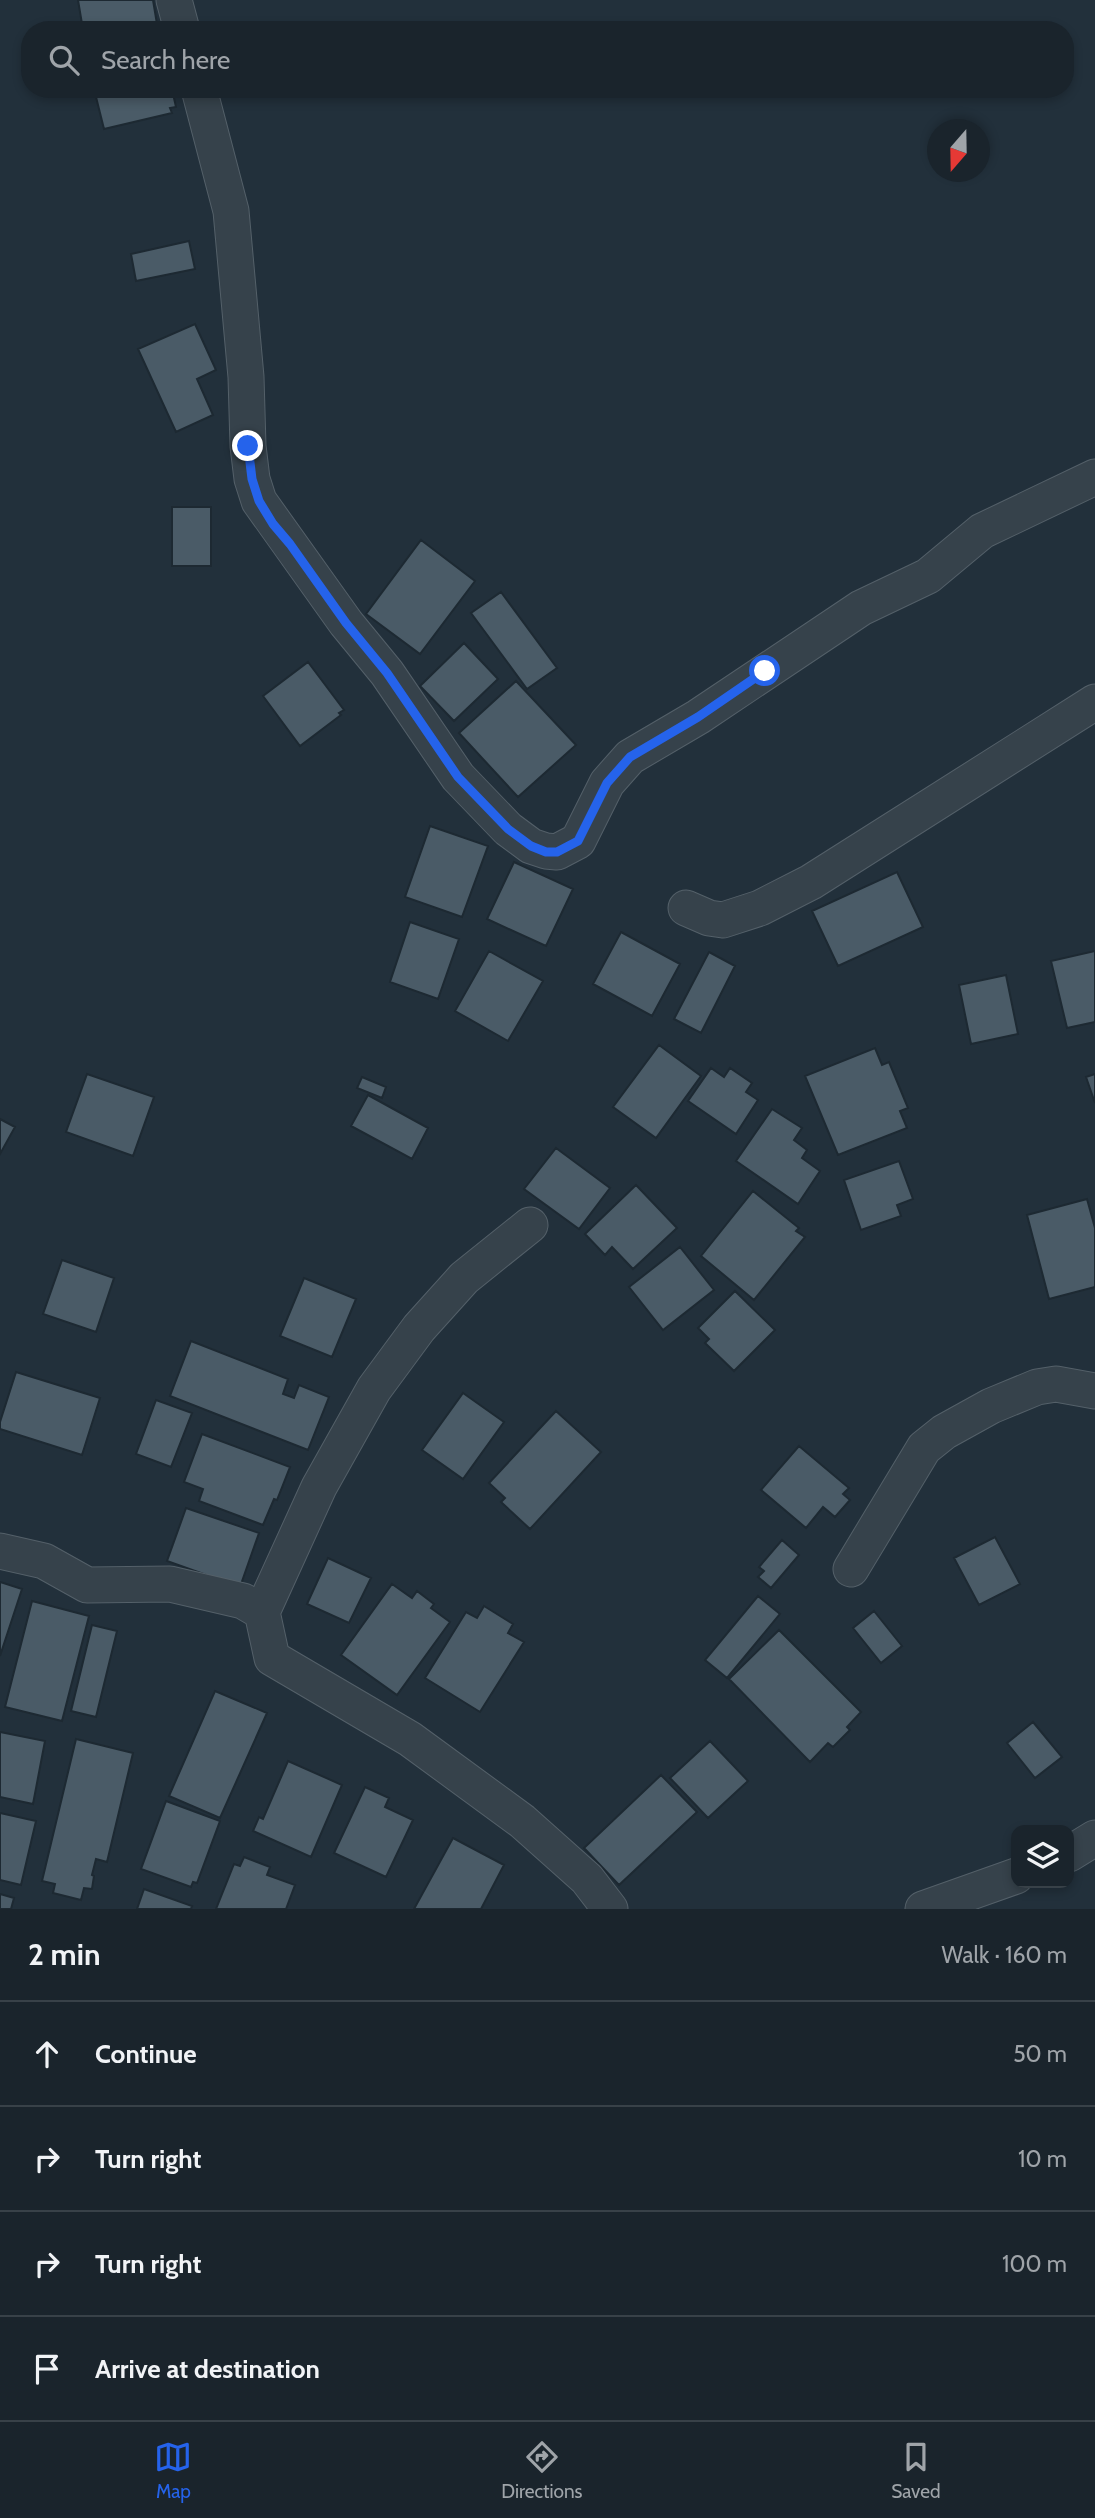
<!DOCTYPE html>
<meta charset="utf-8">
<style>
:root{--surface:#1a242c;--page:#273038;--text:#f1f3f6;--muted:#9fa4a9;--line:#384148;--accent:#2563eb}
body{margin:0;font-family:Cabin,sans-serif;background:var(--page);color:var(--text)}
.controls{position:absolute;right:21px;bottom:21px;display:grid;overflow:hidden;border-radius:14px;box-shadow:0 4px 10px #0003}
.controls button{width:63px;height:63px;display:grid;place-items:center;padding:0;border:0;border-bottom:2px solid var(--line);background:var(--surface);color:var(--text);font:35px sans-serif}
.compass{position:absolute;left:927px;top:119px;width:63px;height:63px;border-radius:50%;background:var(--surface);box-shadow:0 4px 10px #0003;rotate:200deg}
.stop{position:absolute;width:21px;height:21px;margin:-16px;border:5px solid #2563eb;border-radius:50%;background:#fff}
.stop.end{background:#2563eb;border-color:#fff;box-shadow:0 2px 7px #0008}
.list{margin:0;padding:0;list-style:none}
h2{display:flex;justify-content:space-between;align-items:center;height:91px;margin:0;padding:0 28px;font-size:30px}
h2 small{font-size:23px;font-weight:400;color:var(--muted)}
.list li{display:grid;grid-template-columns:46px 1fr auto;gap:21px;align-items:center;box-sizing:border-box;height:105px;padding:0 28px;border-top:2px solid var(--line)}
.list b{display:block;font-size:26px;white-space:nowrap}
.list em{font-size:23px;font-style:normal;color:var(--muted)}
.icon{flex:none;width:38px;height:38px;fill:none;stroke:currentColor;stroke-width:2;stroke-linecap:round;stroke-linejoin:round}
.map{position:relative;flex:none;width:1095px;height:1909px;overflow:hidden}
.search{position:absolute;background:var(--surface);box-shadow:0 4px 10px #0003;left:21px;right:21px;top:21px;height:77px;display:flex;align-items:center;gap:18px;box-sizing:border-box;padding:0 24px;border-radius:28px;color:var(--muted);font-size:26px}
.sheet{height:511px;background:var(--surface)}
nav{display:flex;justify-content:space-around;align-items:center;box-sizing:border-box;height:98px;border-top:2px solid var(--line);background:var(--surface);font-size:19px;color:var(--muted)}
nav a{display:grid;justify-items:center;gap:4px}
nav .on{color:var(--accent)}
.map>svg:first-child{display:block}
.building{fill:#4a5b67;stroke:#1d2932;stroke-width:2}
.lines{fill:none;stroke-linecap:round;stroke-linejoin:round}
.minor-casing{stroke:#546069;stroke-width:37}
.minor{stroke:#36424b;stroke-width:35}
.route{stroke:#2563eb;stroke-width:9}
</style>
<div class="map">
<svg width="1095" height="1909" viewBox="0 0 1095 1909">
<rect width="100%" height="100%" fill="#22303b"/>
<path class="building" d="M78,0H153L158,30H83Z
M94,89H172L176,107L170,108L172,113L104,129Z
M189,241L195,269L136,281L131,254Z
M195,324L216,370L197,379L213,415L176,432L138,349Z
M172,507H211V566H172Z
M421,540L475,581L420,654L366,614Z
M501,592L557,668L527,689L471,613Z
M464,643L498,679L454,721L420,686Z
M308,662L344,710L339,713L341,715L300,746L263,696Z
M516,681L576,745L518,797L459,733Z
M430,826L488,846L462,917L405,897Z
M514,862L573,889L546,946L487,919Z
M897,872L923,927L838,966L812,911Z
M410,922L459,939L438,999L390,982Z
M621,932L680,964L652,1016L593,984Z
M489,951L543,981L508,1041L455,1011Z
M1095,951V1022L1067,1028L1051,961Z
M709,952L735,966L701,1033L674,1019Z
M1006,975L1018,1034L971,1044L959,985Z
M659,1045L701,1076L656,1138L613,1107Z
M875,1048L882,1065L889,1062L908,1108L900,1111L907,1128L838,1155L805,1076Z
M711,1068L724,1077L730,1068L752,1083L746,1092L758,1100L736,1134L688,1101Z
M87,1074L154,1097L133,1156L66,1132Z
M1095,1074V1103L1086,1077Z
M362,1077L386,1087L382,1098L357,1088Z
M368,1095L428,1128L412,1159L351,1126Z
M772,1109L802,1128L794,1140L807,1150L802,1158L820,1171L798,1204L736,1161Z
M0,1119L15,1127L0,1154Z
M556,1148L610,1188L579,1229L524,1189Z
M899,1161L913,1199L897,1205L901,1216L861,1230L844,1180Z
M636,1185L677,1228L633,1269L612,1247L605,1255L585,1234Z
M753,1191L799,1228L796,1231L805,1237L754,1300L701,1256Z
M1087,1199L1095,1228V1287L1049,1299L1027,1215Z
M680,1247L714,1290L663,1330L629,1287Z
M62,1260L114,1278L96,1332L43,1314Z
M304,1278L356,1299L332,1357L280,1336Z
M735,1291L775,1330L734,1371L705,1343L709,1339L698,1328Z
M191,1341L288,1379L283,1394L294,1398L299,1385L329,1397L308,1450L170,1396Z
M16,1372L100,1398L82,1455L0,1429V1422Z
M463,1393L504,1422L463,1479L422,1450Z
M156,1400L192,1413L171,1467L136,1454Z
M556,1411L601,1452L530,1529L501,1502L505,1498L489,1483Z
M202,1434L290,1467L277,1500L274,1499L263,1525L199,1501L203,1489L184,1482Z
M799,1446L849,1488L843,1494L850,1500L835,1517L823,1507L806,1528L761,1490Z
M186,1508L259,1533L240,1587L167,1561Z
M995,1537L1020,1584L979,1605L954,1558Z
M782,1540L799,1555L771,1588L758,1577L764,1571L759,1567Z
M328,1558L371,1578L349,1623L307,1604Z
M0,1582L22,1589L0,1656Z
M392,1584L412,1598L417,1591L434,1604L431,1608L450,1622L397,1695L341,1655Z
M758,1596L780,1614L727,1678L705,1660Z
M32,1601L89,1616L62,1721L5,1707Z
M484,1606L513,1624L508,1633L524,1642L480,1712L425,1678L466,1612L477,1618Z
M874,1611L902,1646L881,1663L853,1628Z
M92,1625L117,1631L96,1717L71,1711Z
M779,1630L861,1712L847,1727L850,1730L833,1747L828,1743L810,1762L729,1679Z
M215,1691L267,1713L220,1818L169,1796Z
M1033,1722L1062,1757L1035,1778L1007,1743Z
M0,1732L45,1741L33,1804L0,1797Z
M76,1739L133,1753L107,1862L96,1859L92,1875L94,1876L92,1889L84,1888L81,1900L53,1893L55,1884L42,1881Z
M710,1741L748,1781L708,1818L670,1778Z
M288,1761L342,1785L311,1857L253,1831L259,1817L263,1819Z
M661,1775L697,1812L619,1885L584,1848Z
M365,1787L389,1798L385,1807L413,1820L386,1877L334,1853Z
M166,1801L220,1821L197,1883L193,1882L191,1887L141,1869Z
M0,1813L36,1821L21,1885L0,1880Z
M453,1838L504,1865L481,1909H414Z
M244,1857L270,1867L267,1875L295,1885L286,1909H216L234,1864L240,1866Z
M144,1889L192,1906L191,1909H137Z
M0,1894L14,1898L11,1909H0Z"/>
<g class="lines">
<defs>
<path id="minor" d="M174,0L182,30
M199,89L231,211L246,377L248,446L252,479L259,501L346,623L387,673L458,777L508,829L531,846L546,851L557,852L578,841L607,783L630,757L698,717L861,608L928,576L982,531L1095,477
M686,908L709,918L723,920L760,908L811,882L1095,702
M530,1225L464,1278L419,1328L374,1389L319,1487L262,1612L272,1658L410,1739L522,1821L587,1879L610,1909
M0,1551L44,1561L87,1585L170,1584L243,1601L262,1612
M851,1569L924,1448L944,1432L991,1406L1037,1387L1056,1384L1095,1391
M1069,1854L1095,1838
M923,1909L1016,1876"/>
</defs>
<use href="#minor" class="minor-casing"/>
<use href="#minor" class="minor"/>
</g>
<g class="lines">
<path class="route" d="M248,446L252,479L259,501L273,524L290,544L346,623L387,673L458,777L508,829L531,846L546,852H557L578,841L607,783L630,757L698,717L765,671"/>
</g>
</svg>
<div class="controls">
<button><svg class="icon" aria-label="layers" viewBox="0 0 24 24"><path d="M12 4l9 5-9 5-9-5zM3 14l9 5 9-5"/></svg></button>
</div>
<svg class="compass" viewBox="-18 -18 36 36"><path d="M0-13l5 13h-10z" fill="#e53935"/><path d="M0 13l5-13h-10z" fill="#9fa4a9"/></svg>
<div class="stop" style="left:765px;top:671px"></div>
<div class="stop end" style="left:248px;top:446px"></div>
<div class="search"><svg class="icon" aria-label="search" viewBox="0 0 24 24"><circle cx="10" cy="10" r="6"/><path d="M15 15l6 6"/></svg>Search here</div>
</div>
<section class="sheet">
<h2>2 min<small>Walk · 160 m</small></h2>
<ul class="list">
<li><svg class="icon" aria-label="ahead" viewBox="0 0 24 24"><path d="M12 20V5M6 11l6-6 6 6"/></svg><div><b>Continue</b></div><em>50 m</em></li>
<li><svg class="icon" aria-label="right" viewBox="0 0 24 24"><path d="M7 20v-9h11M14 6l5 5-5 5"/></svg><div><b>Turn right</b></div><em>10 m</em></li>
<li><svg class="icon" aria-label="right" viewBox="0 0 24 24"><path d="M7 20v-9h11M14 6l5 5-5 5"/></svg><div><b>Turn right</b></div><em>100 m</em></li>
<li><svg class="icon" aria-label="arrive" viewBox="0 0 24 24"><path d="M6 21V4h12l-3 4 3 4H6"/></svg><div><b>Arrive at destination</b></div></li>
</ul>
</section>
<nav>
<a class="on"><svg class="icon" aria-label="map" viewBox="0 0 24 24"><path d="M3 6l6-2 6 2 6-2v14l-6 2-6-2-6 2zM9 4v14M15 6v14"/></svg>Map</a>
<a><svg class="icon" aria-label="directions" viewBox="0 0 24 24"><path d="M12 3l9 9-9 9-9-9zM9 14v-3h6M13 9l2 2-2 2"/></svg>Directions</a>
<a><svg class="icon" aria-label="saved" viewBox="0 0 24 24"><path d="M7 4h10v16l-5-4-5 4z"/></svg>Saved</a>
</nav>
